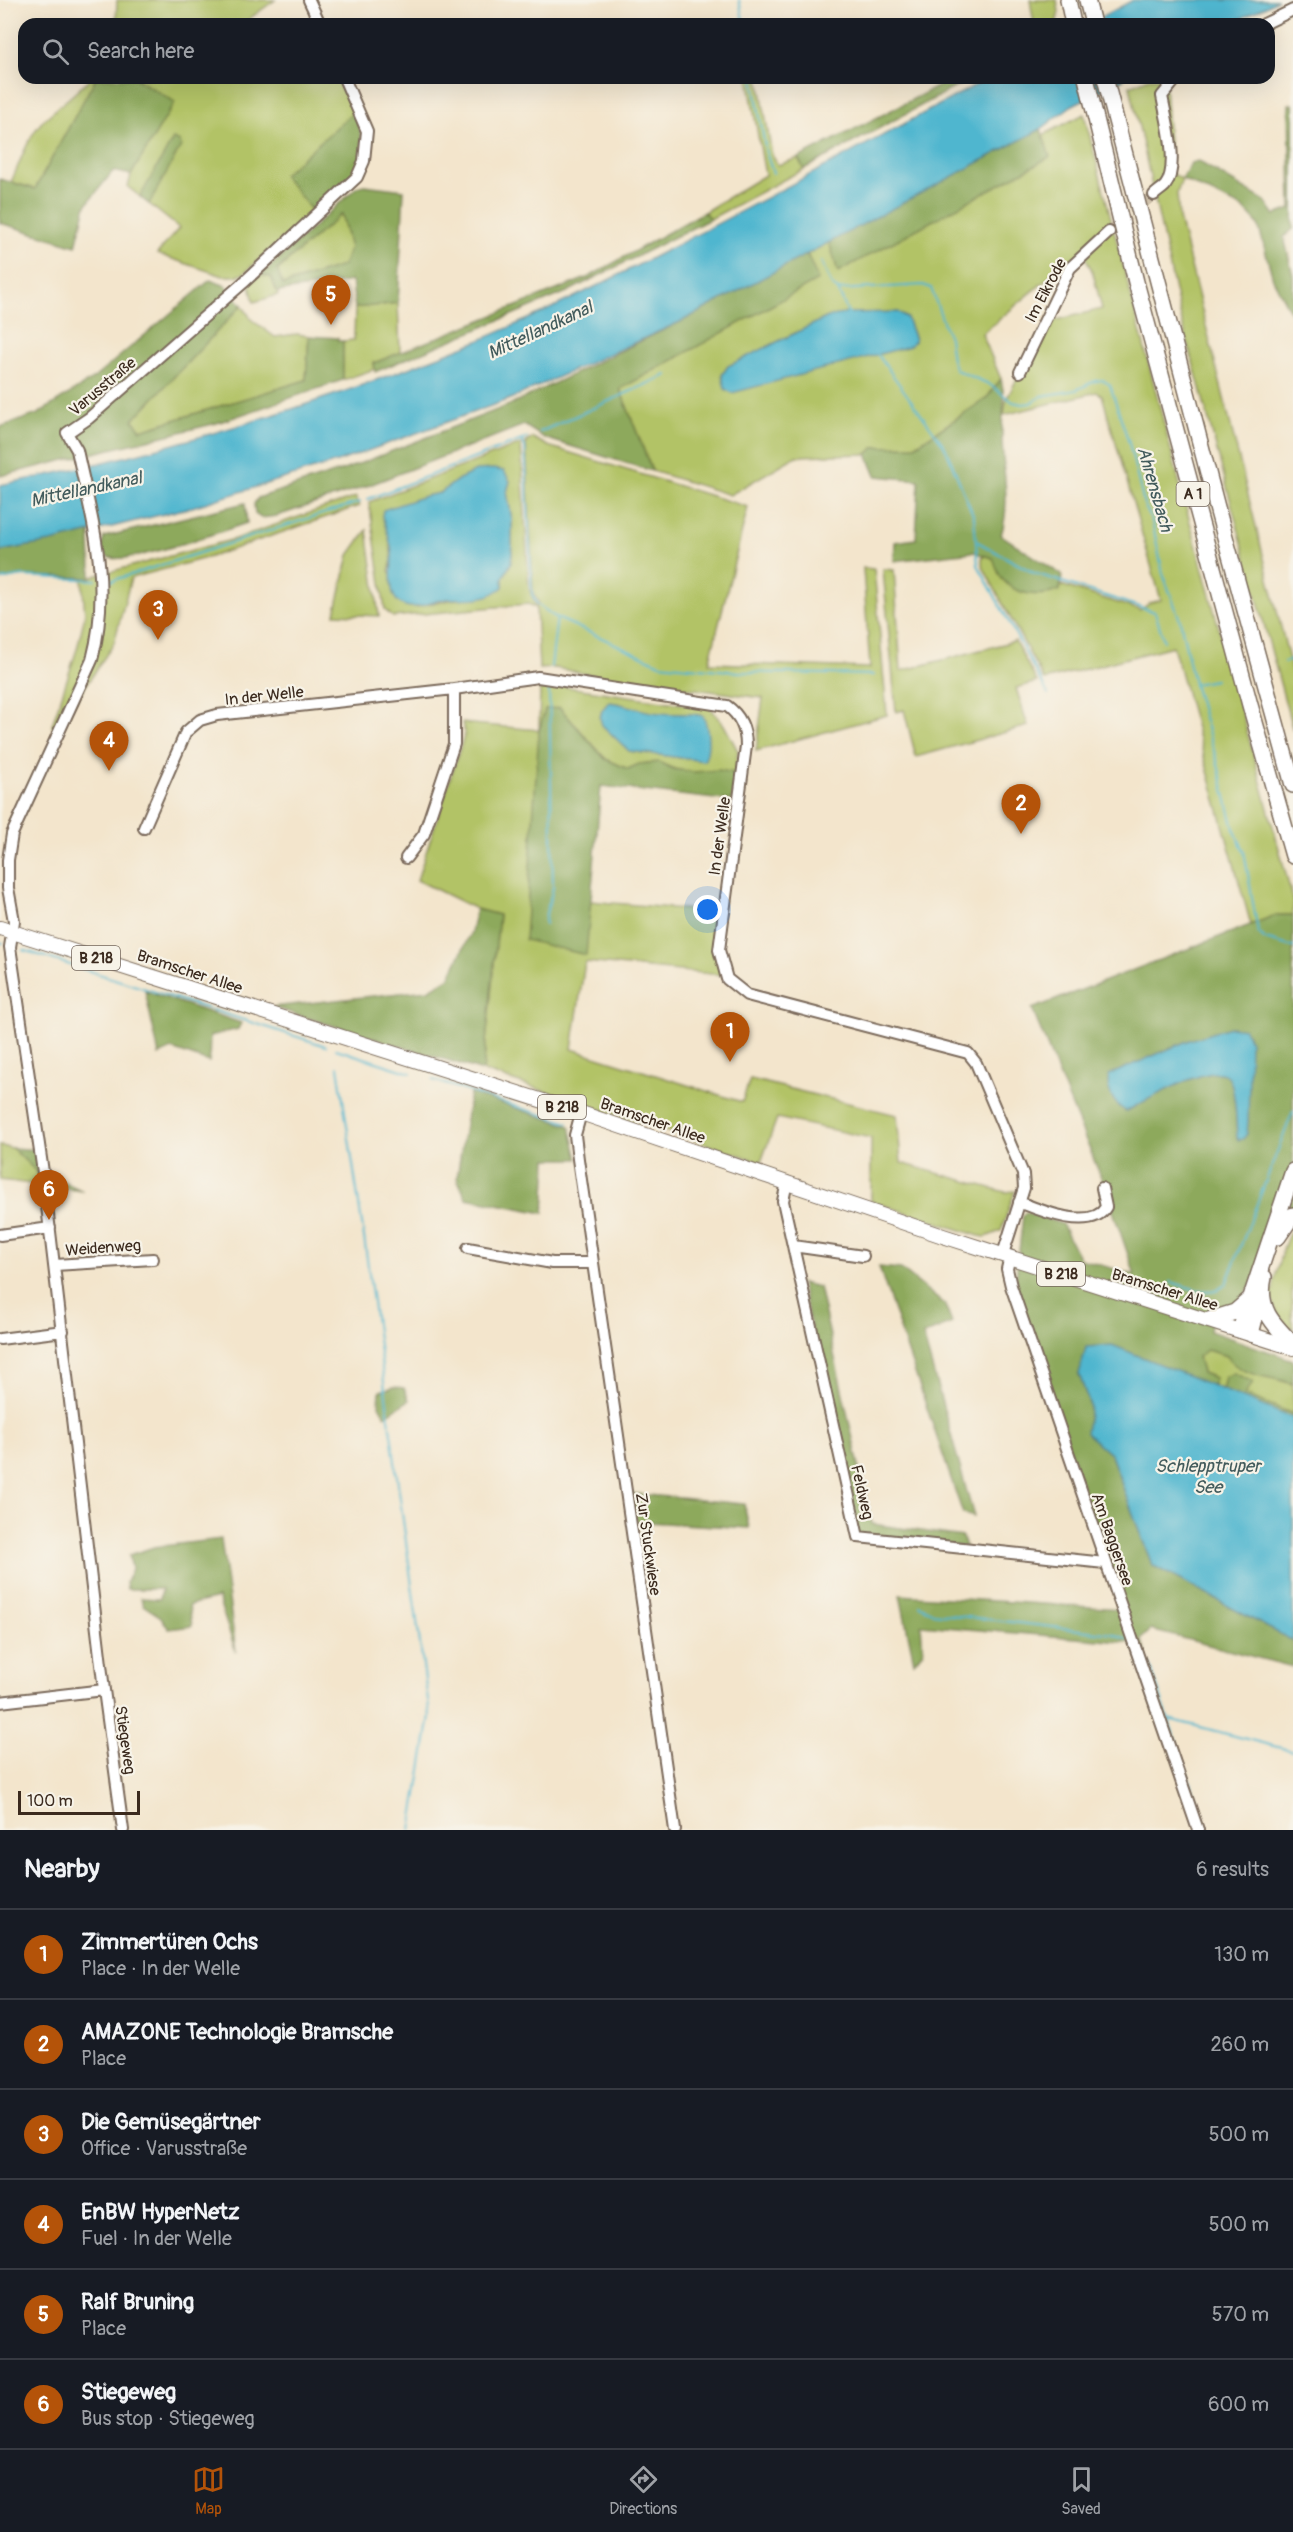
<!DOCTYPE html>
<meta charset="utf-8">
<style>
:root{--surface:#171b24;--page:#242831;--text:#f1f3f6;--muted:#9ea1a6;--line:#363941;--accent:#b45309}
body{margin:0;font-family:Pangolin,sans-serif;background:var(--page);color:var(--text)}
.scale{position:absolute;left:18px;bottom:15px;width:122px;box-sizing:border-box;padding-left:6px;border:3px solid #3b2a1e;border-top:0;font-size:16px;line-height:21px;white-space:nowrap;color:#3b2a1e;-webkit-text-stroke:4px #f7f3e8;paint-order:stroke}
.you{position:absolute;left:708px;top:910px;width:21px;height:21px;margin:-15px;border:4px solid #fff;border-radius:50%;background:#1a73e8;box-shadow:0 0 0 9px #1a73e833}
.badge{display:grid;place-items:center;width:39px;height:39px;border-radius:50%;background:var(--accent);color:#fff;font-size:20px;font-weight:700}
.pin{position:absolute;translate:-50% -50px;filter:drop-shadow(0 2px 3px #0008)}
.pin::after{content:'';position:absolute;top:32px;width:21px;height:18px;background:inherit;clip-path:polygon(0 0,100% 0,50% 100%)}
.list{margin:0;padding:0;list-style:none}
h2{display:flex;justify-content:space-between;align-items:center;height:78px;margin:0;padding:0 24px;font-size:26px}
h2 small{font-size:20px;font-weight:400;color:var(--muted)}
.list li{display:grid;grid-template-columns:39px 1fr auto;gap:18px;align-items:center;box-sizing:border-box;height:90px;padding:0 24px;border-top:2px solid var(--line)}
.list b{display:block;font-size:22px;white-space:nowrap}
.list p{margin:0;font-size:20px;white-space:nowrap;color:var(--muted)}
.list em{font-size:20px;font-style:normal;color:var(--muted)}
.icon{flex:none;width:33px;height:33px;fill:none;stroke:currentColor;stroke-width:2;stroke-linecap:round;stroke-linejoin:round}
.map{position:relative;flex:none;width:1293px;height:1830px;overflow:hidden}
.search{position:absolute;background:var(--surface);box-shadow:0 6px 24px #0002;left:18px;right:18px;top:18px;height:66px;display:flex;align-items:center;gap:15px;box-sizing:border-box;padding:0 21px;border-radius:18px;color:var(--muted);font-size:22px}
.sheet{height:618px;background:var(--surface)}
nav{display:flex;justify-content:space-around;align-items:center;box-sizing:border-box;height:84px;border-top:2px solid var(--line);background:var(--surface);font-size:16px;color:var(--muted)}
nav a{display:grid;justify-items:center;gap:3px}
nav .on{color:var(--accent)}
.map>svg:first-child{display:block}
.green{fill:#b2c366;stroke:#767642;stroke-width:1.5;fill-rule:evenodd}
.forest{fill:#8da95b;stroke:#646a3c;stroke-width:1.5;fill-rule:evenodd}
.water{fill:#50b6cf;stroke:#467076;stroke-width:1.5}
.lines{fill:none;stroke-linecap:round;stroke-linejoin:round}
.stream{stroke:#50b6cf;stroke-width:2}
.minor-tunnel{stroke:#cec0a9;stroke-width:10;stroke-dasharray:10 5;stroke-linecap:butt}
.minor-casing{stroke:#7b6b5b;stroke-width:14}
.major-casing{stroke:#7b6b5b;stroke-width:16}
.highway-casing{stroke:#7b6b5b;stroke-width:18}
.minor{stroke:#fff;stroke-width:10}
.major{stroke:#fff;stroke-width:14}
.highway{stroke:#fff;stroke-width:15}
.labels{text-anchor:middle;stroke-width:4.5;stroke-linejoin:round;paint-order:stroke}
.shield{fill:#f7f3e8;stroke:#73665b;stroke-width:1.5}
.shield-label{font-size:15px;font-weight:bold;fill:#3b2a1e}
.street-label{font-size:16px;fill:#3b2a1e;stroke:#f7f3e8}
.water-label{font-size:18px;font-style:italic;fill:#425b5c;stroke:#f7f3e8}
</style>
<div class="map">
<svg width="1293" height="1830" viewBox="0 0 1293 1830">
<rect width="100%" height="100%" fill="#f7f3e8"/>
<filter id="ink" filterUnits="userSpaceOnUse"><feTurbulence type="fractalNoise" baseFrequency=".0167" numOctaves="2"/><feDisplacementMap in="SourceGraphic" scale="12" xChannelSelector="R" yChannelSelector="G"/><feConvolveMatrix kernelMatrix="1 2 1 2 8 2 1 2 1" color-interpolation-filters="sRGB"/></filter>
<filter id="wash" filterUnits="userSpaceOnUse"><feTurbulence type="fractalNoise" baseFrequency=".008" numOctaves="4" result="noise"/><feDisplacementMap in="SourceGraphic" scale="24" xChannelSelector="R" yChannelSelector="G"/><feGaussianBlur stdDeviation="1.35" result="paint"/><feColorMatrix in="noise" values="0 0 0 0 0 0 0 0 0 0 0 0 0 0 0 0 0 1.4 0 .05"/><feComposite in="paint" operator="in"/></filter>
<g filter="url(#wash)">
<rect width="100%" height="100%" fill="#f3e5cc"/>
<path class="green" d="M117,0H275L242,24H116Z
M1030,0H1057L1059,12L1056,24H1034Z
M90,78H96L35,189L11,182C20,163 27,139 41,123C56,107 75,95 90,78Z
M135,78H259L260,80L336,78L354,112L284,175L313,212L243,274L237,276H223L157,254L179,228L128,187L131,175L174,102Z
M748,78H759L772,155L778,165L798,158L804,169L710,219L704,212L765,175Z
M1149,78H1162L1165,85L1171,173L1182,179L1177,193L1179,218L1293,675V731L1181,318L1130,86Z
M1084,114L1182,493L1293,900V915H1276L1251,925L1173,646L1044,680L982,565V555L993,558L1002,579L1060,590L1061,585L1140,610L1150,603L1161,600L1102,395L1097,392L1004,415L1006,400L1018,377H1021L1048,322L1102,309L1093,273L1084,254L1070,268L1052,275L982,334L1001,379L986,399L915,446L875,447L867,454L796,456L730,495L652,471L620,389L817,280L807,254L829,242L839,271L1049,157L1043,135ZM828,317L907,318L915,339L910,345L877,353L722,375L728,366Z
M341,213L350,248L343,266L283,285L277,271Z
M261,275L271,277L278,295L254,302L250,286L251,280Z
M398,303L400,353L374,363L375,369L343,380V341L354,340L355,308Z
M242,305L252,320L275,337L297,334L309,336L306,380L141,430L133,420Z
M533,438L548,446L748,507L709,663L870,668L863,568L874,569L887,715L756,751L763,698L610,678L555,668L539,669L536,607L528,604L393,617L385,610L369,502L521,444L529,588L536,607L539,603L533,593L526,442ZM459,479L510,481L507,492L512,520V553L511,563L503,578V587C476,600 445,598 417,607L389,571L392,560L389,536L425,496L440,493Z
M356,497L359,506L210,557L131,578L114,643L54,734L52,725L77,649L85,615L82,579L235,539Z
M367,530L379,616L335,614L349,555Z
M883,569L894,570L901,671L1015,641L1037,682L1016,688L1028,726L916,757L904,710L896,712Z
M560,686L710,708L724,725L738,751L735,773C721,771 707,773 692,772C663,770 660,755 628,769L606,759L560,708L585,955L590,901L718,912L715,952L722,975L585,962L572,1049L742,1102L750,1079L897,1115L901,1163L1005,1192L1015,1191L1001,1231L986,1237L979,1236L871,1201V1138L777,1118L761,1162L483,1071L499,915L476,909L417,880L465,733L462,723L539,730L540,687ZM609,702C627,704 642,712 660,713C675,715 689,712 703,716L704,761L629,751L600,718L602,710Z
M0,1146L12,1148L38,1173V1185L0,1180Z
M1293,1225L1292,1320L1293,1330C1279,1318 1273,1310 1270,1291L1273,1290C1276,1267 1283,1246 1293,1225Z
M1207,1350L1227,1356L1243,1370L1293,1384V1414L1245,1395L1225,1377L1222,1391L1212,1387L1215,1378L1202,1373L1198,1356Z"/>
<path class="forest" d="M96,78H135L175,102L131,175L113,171L86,205L76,246L0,223V179L35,189Z
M954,78H972L804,169L798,158Z
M1289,104H1293V229L1284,237L1293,276V317L1273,279L1258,224L1243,208L1182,179L1191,163L1198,161L1265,201L1275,215L1291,209Z
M354,112C377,165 349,180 313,212L283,175Z
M1041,129L1050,157L838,272L829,242Z
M173,139L180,142L181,146L149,204L140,197Z
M364,185L404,190L398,303L355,308L352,281L277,292L271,277L261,275L357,187ZM342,214L350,248L343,266L283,285L277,270Z
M704,212L710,219L567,292L375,372L374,363L589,277Z
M807,254L818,280L620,389L652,471L544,438L524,425L362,488L277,516L261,518L255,514L254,504L258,498L346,469L512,404L682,321Z
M210,280L226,286L242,305L133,420L141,430L306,380L309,336L338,338V341H343V380L217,423L0,476V427L38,414L94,378Z
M1001,379C1006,401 1003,408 1002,429C1001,465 1012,501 1001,535L1062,575L1060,590C1041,598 1017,596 1003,580C998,575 996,565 993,558L973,552L894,561L895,542L916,539L919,480L876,476L867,454L875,447L915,446L986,399Z
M245,503L247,523C225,530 124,566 108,557C100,553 102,544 104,537Z
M90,532L91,578L23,576L0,580V551Z
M560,708L605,759L628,769L639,764L659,762L673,769L694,772L719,770L735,773L732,801L601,786L586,955L525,940L539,731L545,709Z
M476,909L499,915L483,1071L272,1007L428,990L449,978L471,932Z
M1276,915H1293V1209L1242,1300L1226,1310L1213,1311L1210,1331L1293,1360V1384C1272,1376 1239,1377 1227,1356L1207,1350L1198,1357L1202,1373L1215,1378L1212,1387L1181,1375L1079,1374L1090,1406L1087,1433L1111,1455L1152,1565L1293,1641V1667L1151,1630L1141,1639L1146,1651L1138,1657L1134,1643L921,1625L923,1651L914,1662L900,1595L1122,1609L1018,1293L1016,1278L1023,1215L1026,1212L1062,1224L1080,1259L1135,1275L1103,1182L1032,1009ZM1248,1034V1122L1237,1137C1236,1123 1236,1089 1229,1077C1217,1060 1146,1099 1131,1109L1109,1075L1187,1041Z
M145,991L241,1023L238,1029L210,1036L209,1062L172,1049L159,1055Z
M470,1093L570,1126L578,1159H547L544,1213L466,1198L457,1178Z
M12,1148L40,1150L43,1172L83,1191L38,1185V1173Z
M879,1267L901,1269L945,1305L952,1323L923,1335L974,1517L963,1514Z
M801,1283L819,1287L872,1524L963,1537L966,1547L858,1537Z
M1234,1373L1253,1382L1245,1395L1293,1414V1418L1222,1391L1225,1377Z
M393,1387L404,1388L409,1400L385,1416L379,1405L380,1391Z
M626,1493L744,1504L749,1528L630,1521Z
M221,1539L236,1652L218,1598L189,1605L192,1626L169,1629L161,1617L143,1605L141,1598L160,1599L162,1589H127L126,1582L132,1569L129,1555L154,1547Z"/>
<path class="water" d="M1133,0H1278L1231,24H1089Z
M989,78H1125L1071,106L1041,129L682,321L510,399L340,461L192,507L51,542L0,551V485C155,454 308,409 455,350C527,322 596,287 665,251C774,195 881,136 989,78Z
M898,312L907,318L915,340L910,346L732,393L725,389L722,375L728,366L828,317L847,313Z
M493,469L504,471L510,481L507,492L512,520V553L511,563L503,578V587C485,602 469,598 446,599C436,600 425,606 415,607C382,608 393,570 392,552C390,539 386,528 382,516L383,510L425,496L440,493L459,479L478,470Z
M609,702C627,704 642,712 660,713C675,715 689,712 703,716C709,727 710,751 704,761L629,751L602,725L600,718L602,710Z
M1230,1027L1245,1029L1250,1042L1248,1122L1247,1134L1243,1139L1238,1140L1237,1137C1236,1123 1236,1088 1228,1077C1215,1059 1143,1103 1126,1111C1114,1105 1105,1089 1109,1075L1187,1041Z
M1112,1345L1293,1418V1641L1152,1565L1111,1455L1086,1433L1090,1406L1079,1374L1086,1347Z"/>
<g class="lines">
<path class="stream" d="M739,0L744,24
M753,78L766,152L773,173
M821,261L832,286L838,290L923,285L931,288L949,338L952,360L956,370L989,384L1013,402L1022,404L1031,403L1042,396L1076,390L1095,381L1103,380L1110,385L1129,443L1144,504L1152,521L1163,574L1180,620L1194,684L1217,761L1234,829L1244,851L1258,932L1265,939L1293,947
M838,290L849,315
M875,351L945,447L974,517L978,565L1048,694
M540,432L667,375
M522,441L525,447L532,594L537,604L555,617L660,664L739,672L873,675
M368,499L527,438
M976,541L1034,573L1155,612L1164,641
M0,580L23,576L96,580
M104,580L111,581L360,502
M1284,662L1293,660
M551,667L557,617
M1194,684L1215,680
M545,924C545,908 551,901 553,887L549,686
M0,943H3
M23,950L326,1046
M336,1049L411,1073
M338,1067L364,1237L430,1716L411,1830
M433,1080L568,1123
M1171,1282C1188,1287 1212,1298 1226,1284L1293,1111
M920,1605L933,1613L1114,1634L1127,1639
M1150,1665L1206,1830
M1169,1719L1293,1751"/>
</g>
</g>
<g filter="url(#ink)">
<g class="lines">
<path class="minor-tunnel" d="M1109,232L1154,195"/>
<defs>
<path id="minor" d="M309,0L320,24
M1264,24L1293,10
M1154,195C1157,192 1162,189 1165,186C1180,167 1166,118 1162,96L1177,78
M1020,372L1070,268L1109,232
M144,828L186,732L200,720L217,715L454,689L538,677L727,706C741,716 746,730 746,746L719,950L727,979L747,995L968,1053L976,1063L1023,1174L1024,1188L1003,1254
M406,858L424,834L454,744V689
M581,1113L575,1135L578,1159L675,1830
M787,1182L783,1201L858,1537L1105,1563
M1019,1202C1039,1210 1091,1232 1106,1207L1102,1188
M0,1235L50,1228
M793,1246L863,1256
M468,1248L552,1263H593
M1010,1256L1007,1269L1011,1286L1198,1830
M55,1265L153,1259
M0,1339L63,1331
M0,1702L104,1690
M123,1830L104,1690L43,1172L10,947L14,921L8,888V860L12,834L92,660C112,583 93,525 77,450L67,433L89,418L243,283L357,177L364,161L367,131L344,78"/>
<path id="major" d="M0,928L581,1113L943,1236L1293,1348"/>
<path id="highway" d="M1068,0L1073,24
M1087,0L1093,24
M1086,78L1136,282L1250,705L1293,856
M1105,78L1219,515L1293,785
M1278,1237L1293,1215
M1264,1277C1257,1308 1272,1323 1293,1344
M1209,1320L1235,1312L1251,1298
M1240,1330L1293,1171
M1251,1334L1259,1302"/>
</defs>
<use href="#minor" class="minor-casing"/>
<use href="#major" class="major-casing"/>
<use href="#highway" class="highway-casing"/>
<use href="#minor" class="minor"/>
<use href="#major" class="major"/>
<use href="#highway" class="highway"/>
</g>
</g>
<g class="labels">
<g class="shield">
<rect x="1176.5" y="482" width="33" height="24" rx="4.5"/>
<rect x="72" y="946" width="48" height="24" rx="4.5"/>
<rect x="538" y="1095" width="48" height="24" rx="4.5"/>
<rect x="1037" y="1262" width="48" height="24" rx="4.5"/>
</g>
<g class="shield-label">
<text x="1193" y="499">A 1</text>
<text x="96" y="963">B 218</text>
<text x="562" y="1112">B 218</text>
<text x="1061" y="1279">B 218</text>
</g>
<g class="street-label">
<text transform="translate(1045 290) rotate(-62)" y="6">Im Eikrode</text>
<text transform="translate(102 386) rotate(-40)" y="6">Varusstraße</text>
<text transform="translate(264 695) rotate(-6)" y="6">In der Welle</text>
<text transform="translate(719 836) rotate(-82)" y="6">In der Welle</text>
<text transform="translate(190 971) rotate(18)" y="6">Bramscher Allee</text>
<text transform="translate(653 1120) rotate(19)" y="6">Bramscher Allee</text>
<text transform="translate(103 1247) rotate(-4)" y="6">Weidenweg</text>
<text transform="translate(1165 1289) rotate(17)" y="6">Bramscher Allee</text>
<text transform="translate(863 1492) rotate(77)" y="6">Feldweg</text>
<text transform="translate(1113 1539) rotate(71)" y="6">Am Baggersee</text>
<text transform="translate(649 1544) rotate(82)" y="6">Zur Stuckwiese</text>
<text transform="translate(126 1740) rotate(82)" y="6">Stiegeweg</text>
</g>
<g class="water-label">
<text transform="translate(540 330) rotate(-25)" y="6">Mittellandkanal</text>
<text transform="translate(86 489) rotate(-12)" y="6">Mittellandkanal</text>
<text transform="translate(1155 489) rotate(74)" y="6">Ahrensbach</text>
<text x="1208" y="1472">Schlepptruper<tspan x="1208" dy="21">See</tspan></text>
</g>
</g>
</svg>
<div class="scale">100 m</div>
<div class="you"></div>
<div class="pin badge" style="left:730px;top:1062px">1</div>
<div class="pin badge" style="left:1021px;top:834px">2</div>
<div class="pin badge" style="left:158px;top:640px">3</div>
<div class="pin badge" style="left:109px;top:771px">4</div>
<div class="pin badge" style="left:331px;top:325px">5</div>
<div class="pin badge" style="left:49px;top:1220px">6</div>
<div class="search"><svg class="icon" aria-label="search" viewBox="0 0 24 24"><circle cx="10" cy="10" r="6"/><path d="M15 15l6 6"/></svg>Search here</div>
</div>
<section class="sheet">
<h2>Nearby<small>6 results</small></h2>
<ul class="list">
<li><span class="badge">1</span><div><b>Zimmertüren Ochs</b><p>Place · In der Welle</p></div><em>130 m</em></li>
<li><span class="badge">2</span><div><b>AMAZONE Technologie Bramsche</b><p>Place</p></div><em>260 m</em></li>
<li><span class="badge">3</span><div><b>Die Gemüsegärtner</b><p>Office · Varusstraße</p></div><em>500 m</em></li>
<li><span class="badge">4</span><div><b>EnBW HyperNetz</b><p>Fuel · In der Welle</p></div><em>500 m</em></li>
<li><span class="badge">5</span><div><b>Ralf Bruning</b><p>Place</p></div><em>570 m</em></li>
<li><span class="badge">6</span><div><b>Stiegeweg</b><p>Bus stop · Stiegeweg</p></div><em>600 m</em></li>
</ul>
</section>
<nav>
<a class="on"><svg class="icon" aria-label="map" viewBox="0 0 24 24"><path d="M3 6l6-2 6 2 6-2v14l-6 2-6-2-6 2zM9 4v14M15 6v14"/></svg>Map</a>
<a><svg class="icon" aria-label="directions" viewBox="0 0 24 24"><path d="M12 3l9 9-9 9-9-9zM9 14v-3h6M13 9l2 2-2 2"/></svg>Directions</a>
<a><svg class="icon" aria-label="saved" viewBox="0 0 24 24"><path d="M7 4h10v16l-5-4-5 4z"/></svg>Saved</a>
</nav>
